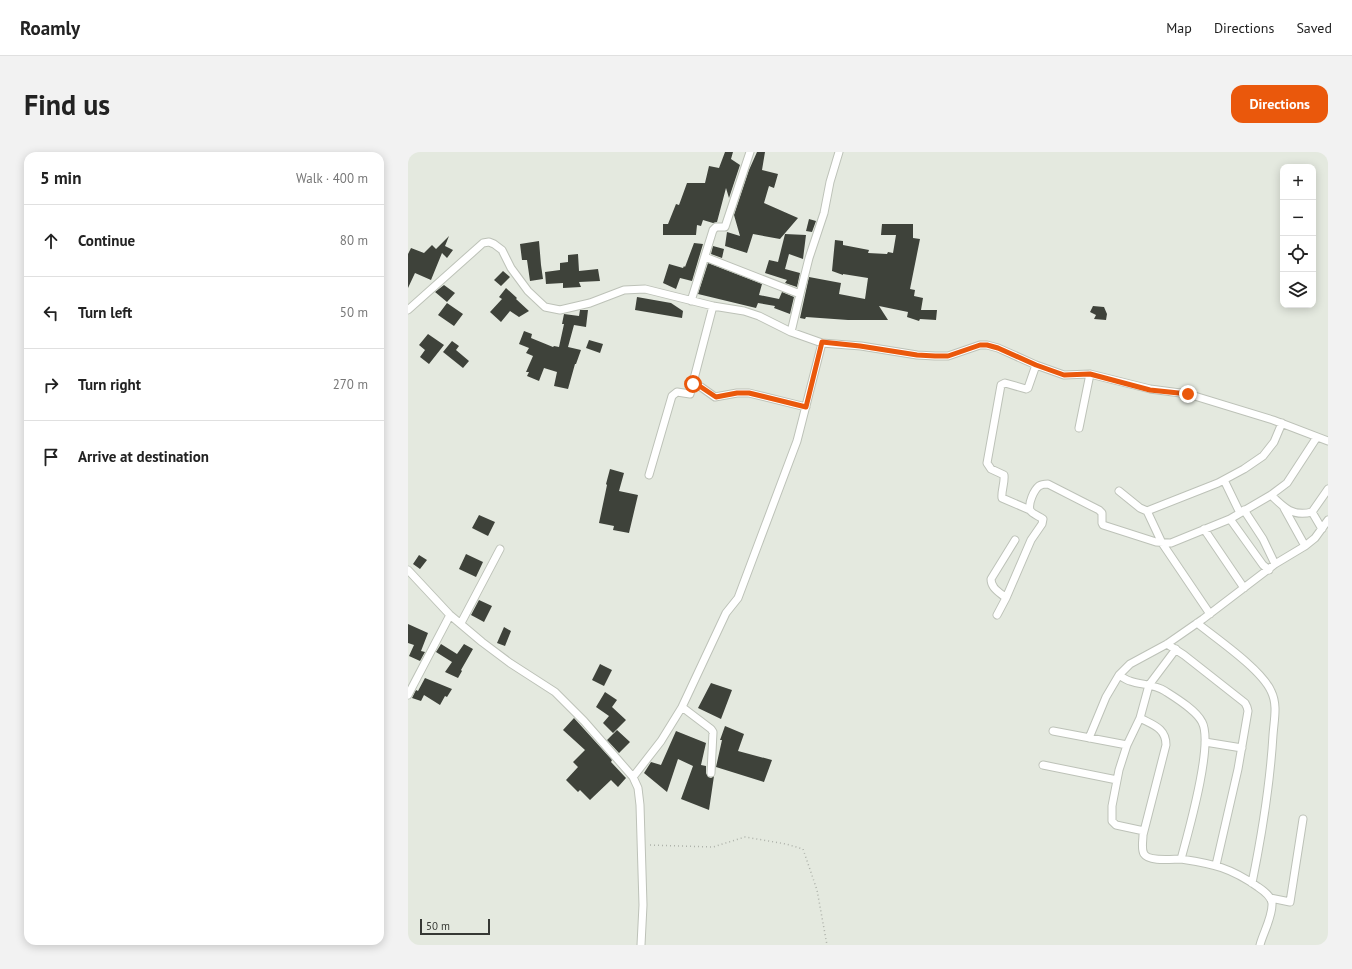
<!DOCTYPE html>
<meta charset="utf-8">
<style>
:root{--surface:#fff;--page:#f2f2f2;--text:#222;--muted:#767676;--line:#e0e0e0;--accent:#ea580c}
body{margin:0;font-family:"PT Sans",sans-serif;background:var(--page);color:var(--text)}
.controls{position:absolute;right:12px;top:12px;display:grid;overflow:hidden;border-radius:8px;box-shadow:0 2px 10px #0003}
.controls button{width:36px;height:36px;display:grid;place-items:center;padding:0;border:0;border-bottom:1px solid var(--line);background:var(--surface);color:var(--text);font:20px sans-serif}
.scale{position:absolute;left:12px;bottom:10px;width:70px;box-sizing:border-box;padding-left:4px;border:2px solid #363834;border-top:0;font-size:11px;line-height:14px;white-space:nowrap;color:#363834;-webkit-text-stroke:3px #e4e9df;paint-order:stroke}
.stop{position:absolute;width:12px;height:12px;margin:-9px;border:3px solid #ea580c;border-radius:50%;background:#fff}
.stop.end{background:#ea580c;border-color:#fff;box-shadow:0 1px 4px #0008}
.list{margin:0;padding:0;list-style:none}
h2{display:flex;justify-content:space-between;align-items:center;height:52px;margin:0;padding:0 16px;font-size:17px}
h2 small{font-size:13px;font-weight:400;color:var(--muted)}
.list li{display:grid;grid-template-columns:26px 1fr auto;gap:12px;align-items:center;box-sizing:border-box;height:72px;padding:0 16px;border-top:1px solid var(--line)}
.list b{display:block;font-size:15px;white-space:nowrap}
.list em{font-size:13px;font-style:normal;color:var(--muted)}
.icon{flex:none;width:22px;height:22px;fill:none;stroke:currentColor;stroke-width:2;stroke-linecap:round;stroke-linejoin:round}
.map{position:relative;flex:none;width:920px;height:793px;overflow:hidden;border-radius:12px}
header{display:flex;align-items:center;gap:24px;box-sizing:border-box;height:56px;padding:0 20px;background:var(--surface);border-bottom:1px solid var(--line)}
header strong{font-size:19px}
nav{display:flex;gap:22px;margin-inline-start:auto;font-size:14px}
.intro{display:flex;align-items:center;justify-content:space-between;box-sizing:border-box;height:96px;padding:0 24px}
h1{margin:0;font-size:28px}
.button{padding:10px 18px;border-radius:12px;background:var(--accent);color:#fff;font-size:14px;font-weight:700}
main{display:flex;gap:24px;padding:0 24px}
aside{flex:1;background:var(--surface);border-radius:12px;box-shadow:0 2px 10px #0003}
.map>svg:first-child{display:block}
.building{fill:#3e423a}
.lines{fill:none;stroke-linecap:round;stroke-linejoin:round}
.minor-casing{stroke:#bdc2b8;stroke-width:9}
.path{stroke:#aeb2aa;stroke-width:1.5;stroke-dasharray:1 3;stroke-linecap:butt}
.minor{stroke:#fff;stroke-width:7}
.route{stroke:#ea580c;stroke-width:5}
</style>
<header>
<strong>Roamly</strong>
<nav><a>Map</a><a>Directions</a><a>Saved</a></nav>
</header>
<div class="intro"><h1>Find us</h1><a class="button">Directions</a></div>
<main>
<aside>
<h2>5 min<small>Walk · 400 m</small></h2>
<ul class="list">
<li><svg class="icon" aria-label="ahead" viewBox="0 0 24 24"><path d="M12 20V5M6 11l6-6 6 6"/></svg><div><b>Continue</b></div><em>80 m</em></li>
<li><svg class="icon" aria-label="left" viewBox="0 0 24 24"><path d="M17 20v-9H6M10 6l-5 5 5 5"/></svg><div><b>Turn left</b></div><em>50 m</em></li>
<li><svg class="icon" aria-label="right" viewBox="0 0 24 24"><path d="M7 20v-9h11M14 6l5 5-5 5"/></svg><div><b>Turn right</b></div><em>270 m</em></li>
<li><svg class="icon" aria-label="arrive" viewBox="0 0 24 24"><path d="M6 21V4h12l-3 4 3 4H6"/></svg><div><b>Arrive at destination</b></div></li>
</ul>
</aside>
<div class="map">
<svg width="920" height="793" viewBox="0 0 920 793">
<rect width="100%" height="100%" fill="#e4e9df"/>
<path class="building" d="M317,0H325L323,7L332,13L321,46L318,36L309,70L305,71L295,68L293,74L289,73L288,83H255V72H260L268,52L271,53L279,31H297L301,14L311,16Z
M349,0H357L354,18L370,22L366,36L361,34L356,51L390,66L372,87L345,82L339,101L317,94L319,80L332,84L326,63L341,18Z
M401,67L408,69L404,80L398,79Z
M474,72H505V86L512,87L502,137L507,138L506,144L515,146L513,158H529L528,168L512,167L511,169L499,165L500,160L471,154L480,168H440L398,165L397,167L392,166L401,125L433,131L431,142L457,147L460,126L435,122V123L424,119L427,88L435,89V93L461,98L460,101L479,102L480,100L485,101L488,83H473Z
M377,82L398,83L395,107L381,102L377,117L392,121L389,135L377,131L379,128L357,121L361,108L370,110Z
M41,84L37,94L45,98L39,106L34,101L23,128L7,121L0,136V102L3,96L16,101L24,93L28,97Z
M131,89L133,113L135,127L122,129L119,108H114L112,92Z
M286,91L295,92L284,129L272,126L268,137L255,131L261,112L275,116L276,114L277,115Z
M305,94L316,97L314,106L303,102Z
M170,102L171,119L190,117L192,129L171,130L173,135L155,136V131L138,132L137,120L152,118V111L160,110V103Z
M300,111L354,132L351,143L371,147L374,140L386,145L382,162L366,156L367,154L350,151L348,156L290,142Z
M95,119L102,125L93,134L86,128Z
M36,133L47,141L39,150L27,140Z
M98,136L109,146L108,147L121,159L111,165L102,159L93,170L82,160L94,147L91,145Z
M229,145L263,151L275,159L274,166L227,158Z
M39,151L55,162L46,174L30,163Z
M685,154L696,155L699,162L698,168L686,167L688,163L682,160Z
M172,158H180L178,175L166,173L160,195L173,198L168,212H167L160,237L146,234L149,220L136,216L131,229L119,224L121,220H118L125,204L118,201L121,196L111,192L116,179L124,182L123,186L145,195L146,194L151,195L156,172H154L156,162L171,164Z
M20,182L36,193L21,212L12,205L17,198L11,193Z
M181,188L195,192L192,201L178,196Z
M44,189L51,194L48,198L61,209L55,216L35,200Z
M202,317L216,321L211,339L230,343L221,381L205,378L206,374L191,371L199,333L198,332Z
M71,363L87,370L80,384L64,376Z
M58,402L75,410L68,425L51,417Z
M11,403L19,408L12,417L5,412Z
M71,448L84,454L76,470L63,463Z
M0,472L20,481L13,499L17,500L12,509L1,504L6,493L0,491Z
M96,475L103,479L97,494L89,491Z
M33,492L49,502L56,492L65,497L53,518L54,519L50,526L37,520L44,510L28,500Z
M192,512L204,518L196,534L184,528Z
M17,526L44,537L39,545L37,544L32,553L16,543L13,549L4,546L8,538L10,539Z
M303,531L324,538L313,567L290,556Z
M197,540L209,548L204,555L218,568L205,581L195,571L201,564L188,555Z
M166,566L204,608L203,610L218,626L210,635L203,628L182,648L172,638L170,640L158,628L170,615L165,610L177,598L155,578Z
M317,574L336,582L330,599L364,608L356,630L308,615L314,588H312Z
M209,578L222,590L211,601L199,588Z
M268,579L298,591L293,613L298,614V621L300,625L303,626L306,624L301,658L273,647L285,614L270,607L259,640L236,621L243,610L253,613Z"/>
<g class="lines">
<defs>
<path id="minor" d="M297,105L392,142L383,180
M392,142L401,106L416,61L422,30L431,0
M283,149L305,78L308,75H317L342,0
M0,158L75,91L81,90L86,92L94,98L103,116L120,139L137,155L152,158L182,151L216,138L237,137L305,154L336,159L351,164L383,180L414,191L453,194L509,203L527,204H540L572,193H579L590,196L628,213L656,223L682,222L742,237L780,242L865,268L920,289
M285,232L293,235L307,245L329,241H341L398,255
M671,276L682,222
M241,323L264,244L269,240L282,242L305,154
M816,328L832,361
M711,339L732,356L739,359L810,331L836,317L855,304L866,290L874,271
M863,343C876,356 885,365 904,360L920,337
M876,356L897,394
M622,358L594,346C593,339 597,331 596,323L583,317L579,311L593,233L597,231L618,237L620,236L628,213
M836,358L855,387L867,412
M739,359L754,391L802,462
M904,360L914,377
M822,367L855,413L861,418
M796,377L836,436
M0,418L42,463L74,490L102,511L147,540L176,569L225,625L230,636L232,653L235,753L233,793
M598,446C591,440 583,436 583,427L607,388
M589,463L598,446L623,388L634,372L635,367C631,364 624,362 622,358C620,351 626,338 631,334C634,332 637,332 640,332L691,358L694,361V371L695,373L748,390L763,391L822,367L863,343L879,331L909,285
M53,471L92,397
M789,471C809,487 853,517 863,539C870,553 866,568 865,583C862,633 854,682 844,731
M759,492L776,503L837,551L839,555L840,559L830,617L808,713
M0,543L42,463
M274,555L303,577L305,580L303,621
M732,566C745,573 758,576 758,593L735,683C735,689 733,697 736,702C741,710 764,707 773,707
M645,579L719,593
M681,586L698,545L711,523
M797,590L834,596
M635,613L709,628
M225,625L253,589L274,555L318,461L330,446L389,289L414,191
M736,679L708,673L704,669V654L711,618L719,593L732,566L741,533L768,497
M862,746L882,750L895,667
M852,793C855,781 865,764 864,751C863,744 856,739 850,735C823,716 806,712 773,707C780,681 806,592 794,570C788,558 768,546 757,539C746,532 733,533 722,529C718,528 714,525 711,523L722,512L759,492L795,467L867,412L897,394L907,386L920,368"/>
</defs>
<use href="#minor" class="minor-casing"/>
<path class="path" d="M242,693L305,695L337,685L378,692L395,697L409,738L419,793"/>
<use href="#minor" class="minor"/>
</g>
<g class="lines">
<path class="route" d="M285,232L293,235L308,245L329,241H341L398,255L414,190L452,194L509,203L527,204H540L572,193H579L590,196L628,213L656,223L682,222L742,238L780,242"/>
</g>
</svg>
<div class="controls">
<button>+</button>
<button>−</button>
<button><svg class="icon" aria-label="locate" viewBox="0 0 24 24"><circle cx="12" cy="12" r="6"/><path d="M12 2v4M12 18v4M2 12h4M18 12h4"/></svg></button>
<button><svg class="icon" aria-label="layers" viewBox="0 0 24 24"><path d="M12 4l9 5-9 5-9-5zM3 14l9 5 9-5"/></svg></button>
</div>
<div class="scale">50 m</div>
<div class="stop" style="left:285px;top:232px"></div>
<div class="stop end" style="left:780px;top:242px"></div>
</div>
</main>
